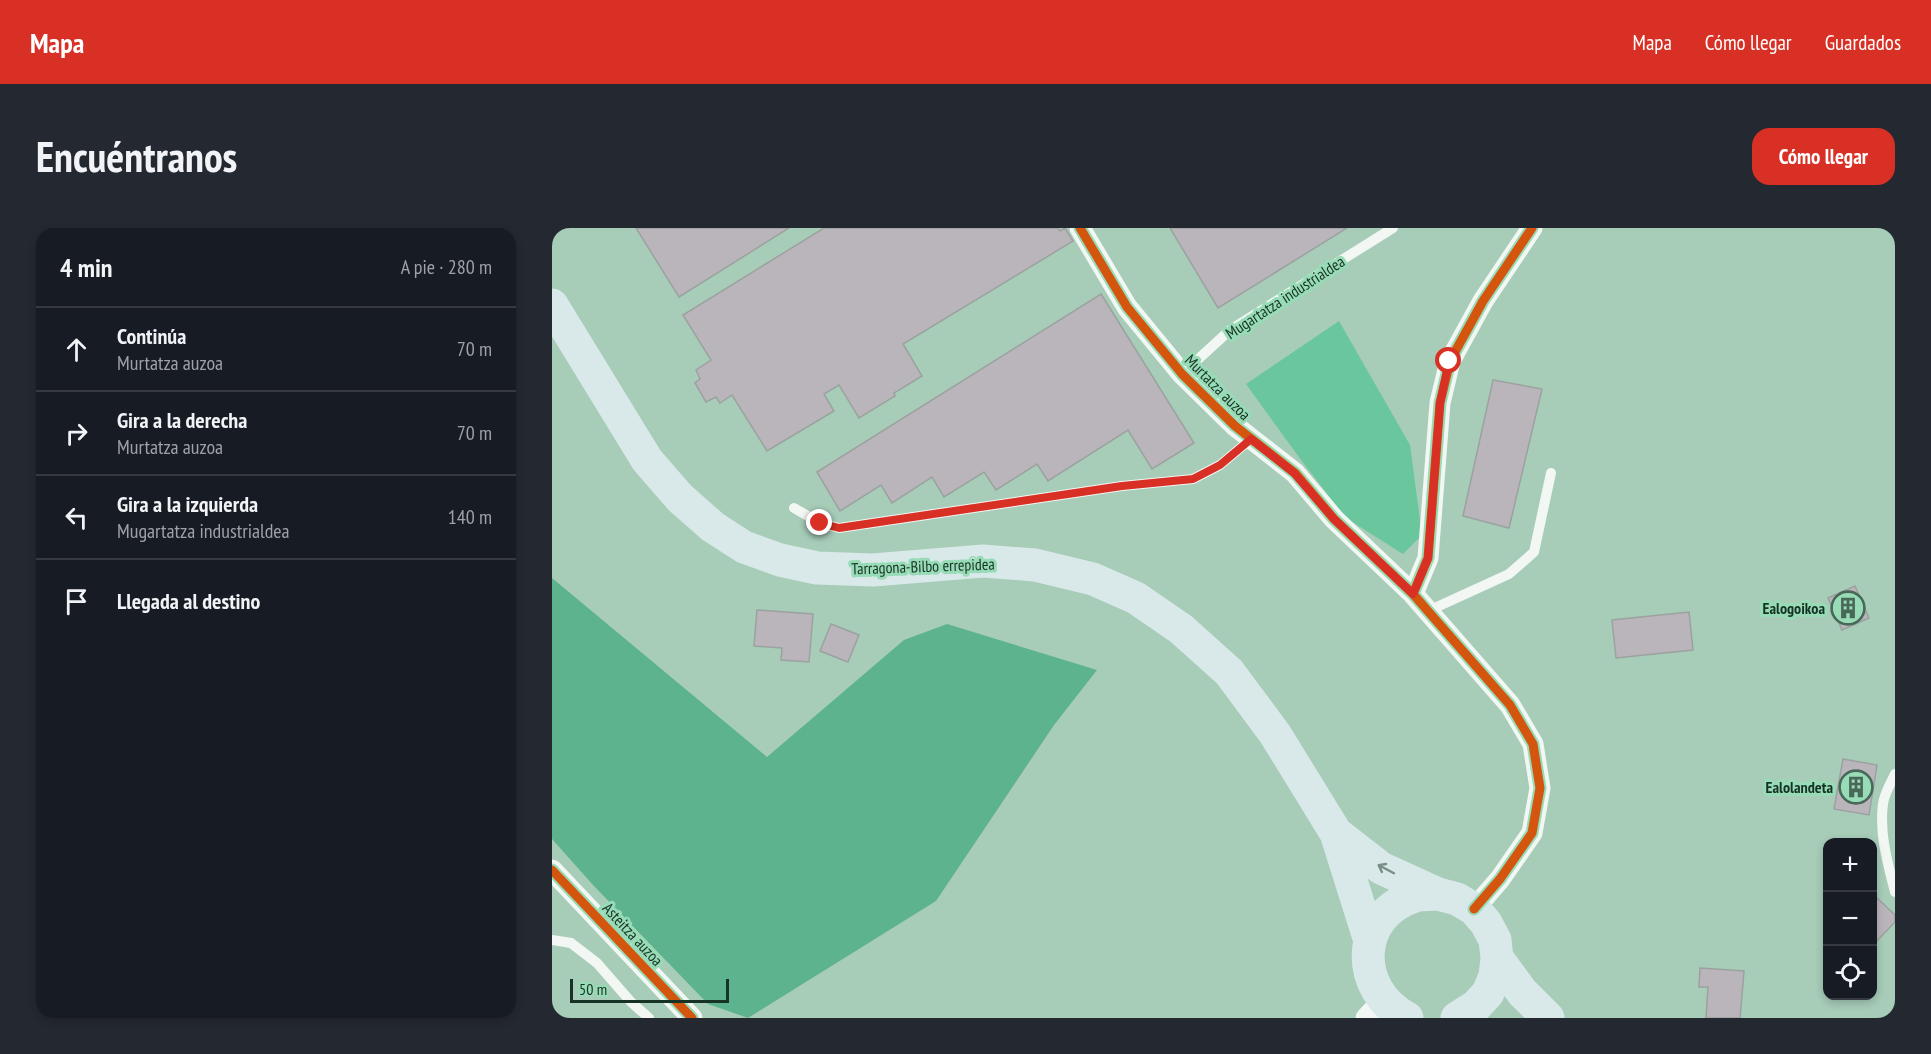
<!DOCTYPE html>
<html lang="es">
<meta charset="utf-8">
<style>
:root{--surface:#171b24;--page:#242831;--text:#f1f3f6;--muted:#9ea1a6;--line:#363941;--accent:#d93025}
body{margin:0;font-family:"PT Sans Narrow",sans-serif;background:var(--page);color:var(--text)}
.controls{position:absolute;right:18px;bottom:18px;display:grid;overflow:hidden;border-radius:12px;box-shadow:0 3px 9px #0003}
.controls button{width:54px;height:54px;display:grid;place-items:center;padding:0;border:0;border-bottom:2px solid var(--line);background:var(--surface);color:var(--text);font:30px sans-serif}
.scale{position:absolute;left:18px;bottom:15px;width:159px;box-sizing:border-box;padding-left:6px;border:3px solid #173325;border-top:0;font-size:16px;line-height:21px;white-space:nowrap;color:#173325;-webkit-text-stroke:4px #98dbb7;paint-order:stroke}
.stop{position:absolute;width:18px;height:18px;margin:-14px;border:4px solid #d93025;border-radius:50%;background:#fff}
.stop.end{background:#d93025;border-color:#fff;box-shadow:0 2px 6px #0008}
.list{margin:0;padding:0;list-style:none}
h2{display:flex;justify-content:space-between;align-items:center;height:78px;margin:0;padding:0 24px;font-size:26px}
h2 small{font-size:20px;font-weight:400;color:var(--muted)}
.list li{display:grid;grid-template-columns:39px 1fr auto;gap:18px;align-items:center;box-sizing:border-box;height:84px;padding:0 24px;border-top:2px solid var(--line)}
.list b{display:block;font-size:22px;white-space:nowrap}
.list p{margin:0;font-size:20px;white-space:nowrap;color:var(--muted)}
.list em{font-size:20px;font-style:normal;color:var(--muted)}
.icon{flex:none;width:33px;height:33px;fill:none;stroke:currentColor;stroke-width:2;stroke-linecap:round;stroke-linejoin:round}
.map{position:relative;flex:none;width:1343px;height:790px;overflow:hidden;border-radius:18px}
header{display:flex;align-items:center;gap:36px;box-sizing:border-box;height:84px;padding:0 30px;background:var(--accent);color:#fff}
header strong{font-size:28px}
nav{display:flex;gap:33px;margin-inline-start:auto;font-size:21px}
.intro{display:flex;align-items:center;justify-content:space-between;box-sizing:border-box;height:144px;padding:0 36px}
h1{margin:0;font-size:42px}
.button{padding:15px 27px;border-radius:18px;background:var(--accent);color:#fff;font-size:21px;font-weight:700}
main{display:flex;gap:36px;padding:0 36px}
aside{flex:1;background:var(--surface);border-radius:18px;box-shadow:0 3px 9px #0003}
.map>svg:first-child{display:block}
.green{fill:#6ac69d}
.forest{fill:#5db38e}
.building{fill:#bab5bb;stroke:#9ba29f;stroke-width:1.5}
.lines{fill:none;stroke-linecap:round;stroke-linejoin:round}
.service{stroke:#f2f7f4;stroke-width:10}
.minor{stroke:#f2f7f4;stroke-width:21}
.trunk{stroke:#d9e8e8;stroke-width:33}
.cycleway-casing{stroke:#98dbb7;stroke-width:13}
.cycleway{stroke:#d3550e;stroke-width:9}
.oneway{stroke:#788e86}
.route{stroke:#d93025;stroke-width:8}
.labels{text-anchor:middle;stroke-width:6;stroke-linejoin:round;paint-order:stroke}
.street-label{font-size:16px;fill:#173325;stroke:#98dbb7}
.poi-label{font-size:16px;font-weight:bold;fill:#173325;stroke:#98dbb7;text-anchor:end}
</style>
<header>
<strong>Mapa</strong>
<nav><a>Mapa</a><a>Cómo llegar</a><a>Guardados</a></nav>
</header>
<div class="intro"><h1>Encuéntranos</h1><a class="button">Cómo llegar</a></div>
<main>
<aside>
<h2>4 min<small>A pie · 280 m</small></h2>
<ul class="list">
<li><svg class="icon" aria-label="ahead" viewBox="0 0 24 24"><path d="M12 20V5M6 11l6-6 6 6"/></svg><div><b>Continúa</b><p>Murtatza auzoa</p></div><em>70 m</em></li>
<li><svg class="icon" aria-label="right" viewBox="0 0 24 24"><path d="M7 20v-9h11M14 6l5 5-5 5"/></svg><div><b>Gira a la derecha</b><p>Murtatza auzoa</p></div><em>70 m</em></li>
<li><svg class="icon" aria-label="left" viewBox="0 0 24 24"><path d="M17 20v-9H6M10 6l-5 5 5 5"/></svg><div><b>Gira a la izquierda</b><p>Mugartatza industrialdea</p></div><em>140 m</em></li>
<li><svg class="icon" aria-label="arrive" viewBox="0 0 24 24"><path d="M6 21V4h12l-3 4 3 4H6"/></svg><div><b>Llegada al destino</b></div></li>
</ul>
</aside>
<div class="map">
<svg width="1343" height="790" viewBox="0 0 1343 790">
<rect width="100%" height="100%" fill="#a7ccb8"/>
<path class="green" d="M787,93L858,217L870,307L851,326L794,290L749,232L694,156Z"/>
<path class="forest" d="M0,350L215,529L352,412L395,396L545,442L502,497L384,673L196,790L156,776L41,657L0,611Z"/>
<path class="building" d="M84,0H237L127,69Z
M272,0H506L508,3L513,0L521,13L351,116L370,148L342,165L343,168L307,190L287,157L272,166L282,183L215,223L180,167L168,175L164,169L154,174L143,155L148,151L144,142L159,132L131,87Z
M618,0H795L666,80Z
M549,66L642,215L600,241L576,202L496,253L485,236L444,262L432,244L392,269L380,249L340,275L329,257L288,283L265,244Z
M941,152L990,161L957,300L911,288Z
M1303,358L1317,390L1290,402L1276,370Z
M205,382L261,386L257,434L229,432L230,420L202,418Z
M1137,384L1141,422L1064,430L1060,392Z
M279,396L307,407L296,434L268,423Z
M1291,531L1325,537L1317,587L1282,581Z
M1325,670L1343,687V694L1320,718V674Z
M1148,740L1192,743L1188,790H1154L1156,759H1147Z"/>
<g class="lines">
<path class="service" d="M630,146L678,102L841,0
M242,280L268,295L287,300L570,258L641,251L668,237L699,211
M876,383L957,346L982,324L999,245
M1343,546C1339,555 1332,566 1331,576C1327,606 1336,636 1343,664
M0,712L19,715L45,735L79,774L97,790"/>
<path class="minor" d="M528,0L575,79L630,146L683,198L743,245L782,291L861,366
M0,642L140,790
M922,681L948,651L980,605L988,560L981,516L958,477L861,366L876,330L888,175L898,133L931,73L980,0
M814,790L831,772"/>
<path class="trunk" d="M0,77L95,232L128,270L161,299L192,319L228,332L265,340L321,342L431,333L483,337L541,351L584,370L629,401L677,444L723,506L784,605L818,713
M784,605L829,640L886,666L905,671L922,681L934,695L943,712L945,730L943,748L936,765L924,778L905,790
M945,730L970,764L996,790
M855,790C801,761 803,687 863,668C870,666 879,667 886,666"/>
<defs>
<path id="cycleway" d="M528,0L575,79L630,146L683,198L743,245L782,291L861,366
M0,642L140,790
M922,681L948,651L980,605L988,560L981,516L958,477L861,366L876,330L888,175L898,133L931,73L980,0"/>
</defs>
<use href="#cycleway" class="cycleway-casing"/>
<use href="#cycleway" class="cycleway"/>
</g>
<defs><path id="oneway-shaft" d="M-6 0H5M1.5-3L5.5 0L1.5 3" fill="none" stroke-width="1.6" stroke-linecap="round" stroke-linejoin="round" transform="scale(1.5)"/></defs>
<use class="oneway" href="#oneway-shaft" transform="translate(834 641) rotate(-152)"/>
<g class="lines">
<path class="route" d="M268,295L287,300L570,258L641,251L668,237L699,211L742,245L782,291L861,366L876,330L888,175L897,133"/>
</g>
<defs>
<symbol id="building-ring" viewBox="-11 -11 22 22"><circle r="9.5" fill="#98dbb7" stroke="#496958" stroke-width="1.5"/><path d="M-4-6H4V6H1V3H-1V6H-4ZM-2.5-4.3h1.7v1.8h-1.7ZM.8-4.3h1.7v1.8H.8ZM-2.5-1h1.7V.8h-1.7ZM.8-1h1.7V.8H.8Z" fill="#496958"/></symbol>
</defs>
<g fill-rule="evenodd">
<use href="#building-ring" x="1277" y="361" width="38" height="38"/>
<use href="#building-ring" x="1285" y="540" width="38" height="38"/>
</g>
<g class="labels">
<g class="street-label">
<text transform="translate(733 69) rotate(-33)" y="6">Mugartatza industrialdea</text>
<text transform="translate(666 159) rotate(45)" y="6">Murtatza auzoa</text>
<text transform="translate(371 338) rotate(-2)" y="6">Tarragona-Bilbo errepidea</text>
<text transform="translate(81 706) rotate(47)" y="6">Asteitza auzoa</text>
</g>
<g class="poi-label">
<text x="1273" y="386">Ealogoikoa</text>
<text x="1281" y="565">Ealolandeta</text>
</g>
</g>
</svg>
<div class="controls">
<button>+</button>
<button>−</button>
<button><svg class="icon" aria-label="locate" viewBox="0 0 24 24"><circle cx="12" cy="12" r="6"/><path d="M12 2v4M12 18v4M2 12h4M18 12h4"/></svg></button>
</div>
<div class="scale">50 m</div>
<div class="stop" style="left:897px;top:133px"></div>
<div class="stop end" style="left:268px;top:295px"></div>
</div>
</main>
